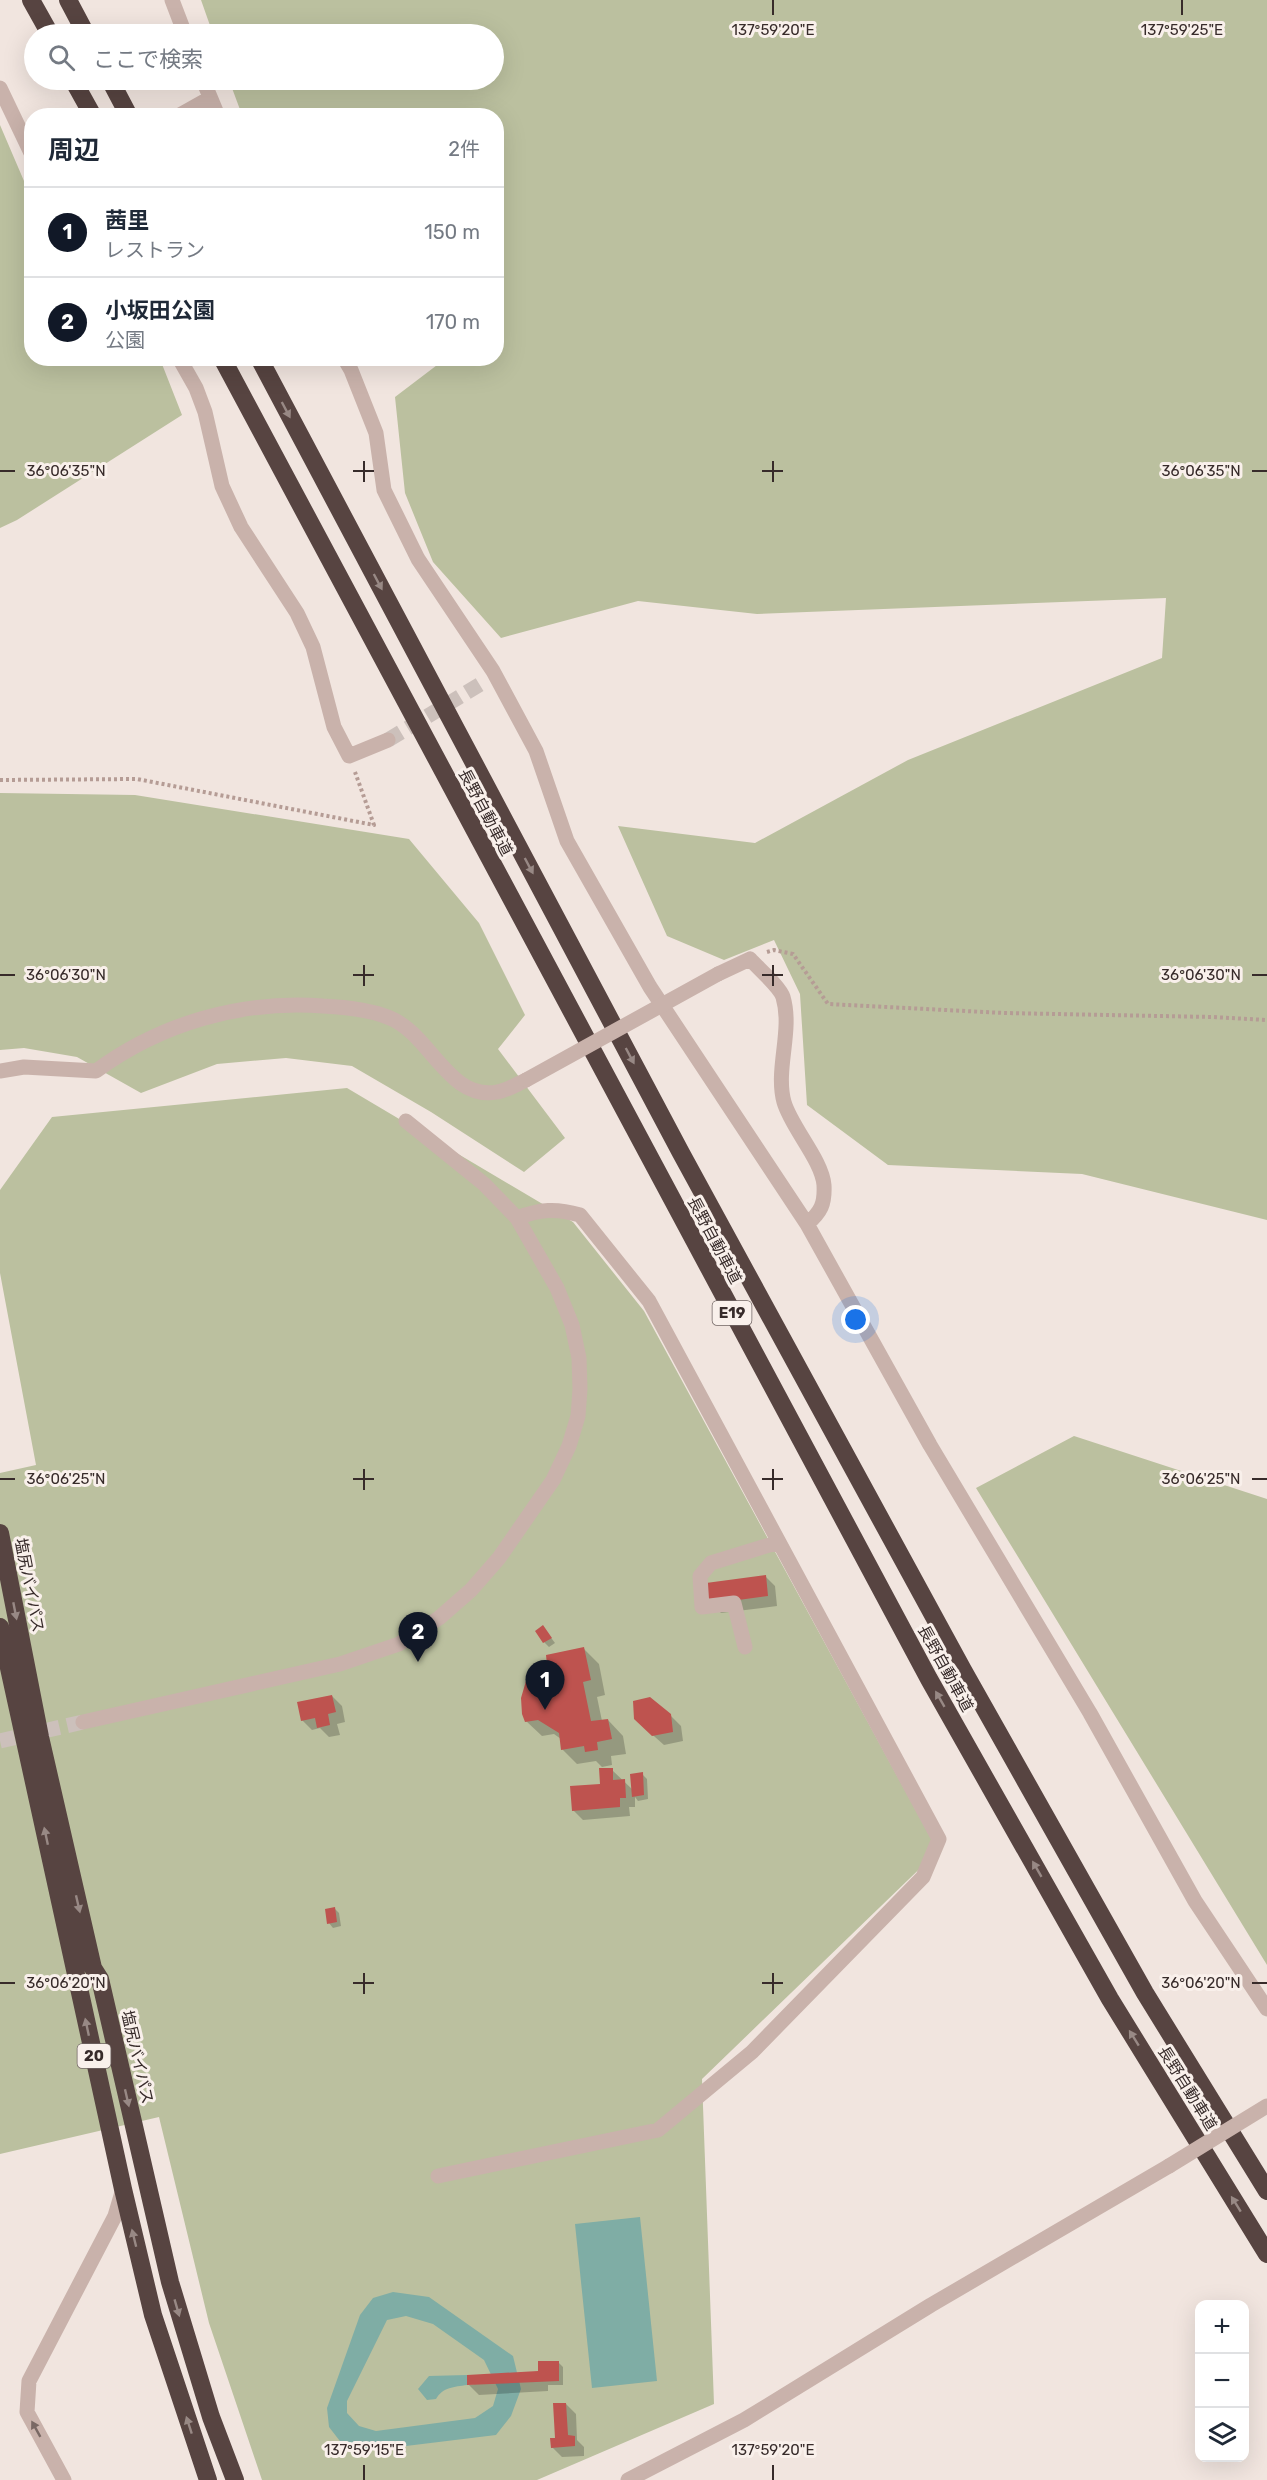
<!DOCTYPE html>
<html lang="ja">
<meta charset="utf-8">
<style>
:root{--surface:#fff;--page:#f6f6f7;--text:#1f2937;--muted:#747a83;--line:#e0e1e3;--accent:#111827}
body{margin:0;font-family:Rubik,"Noto Sans JP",sans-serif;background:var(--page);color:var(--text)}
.controls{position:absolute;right:18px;bottom:18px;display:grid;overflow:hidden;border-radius:12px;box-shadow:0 6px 24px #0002}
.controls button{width:54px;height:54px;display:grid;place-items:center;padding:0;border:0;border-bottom:2px solid var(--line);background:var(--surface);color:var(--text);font:30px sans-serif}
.you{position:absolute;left:856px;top:1320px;width:21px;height:21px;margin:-15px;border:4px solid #fff;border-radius:50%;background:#1a73e8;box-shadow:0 0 0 9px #1a73e833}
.badge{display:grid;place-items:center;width:39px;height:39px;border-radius:50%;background:var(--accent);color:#fff;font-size:20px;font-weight:700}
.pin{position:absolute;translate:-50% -50px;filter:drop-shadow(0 2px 3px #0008)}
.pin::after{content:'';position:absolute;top:32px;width:21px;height:18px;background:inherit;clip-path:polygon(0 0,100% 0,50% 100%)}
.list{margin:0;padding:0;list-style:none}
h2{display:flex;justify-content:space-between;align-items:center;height:78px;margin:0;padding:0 24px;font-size:26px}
h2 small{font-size:20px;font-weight:400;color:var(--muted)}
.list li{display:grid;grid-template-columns:39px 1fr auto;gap:18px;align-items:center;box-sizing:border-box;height:90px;padding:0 24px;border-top:2px solid var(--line)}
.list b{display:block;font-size:22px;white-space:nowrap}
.list p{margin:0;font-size:20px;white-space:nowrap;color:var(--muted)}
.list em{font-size:20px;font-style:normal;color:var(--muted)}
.icon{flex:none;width:33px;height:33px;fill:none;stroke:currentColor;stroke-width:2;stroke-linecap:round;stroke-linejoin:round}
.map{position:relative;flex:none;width:1267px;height:2480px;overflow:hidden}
.search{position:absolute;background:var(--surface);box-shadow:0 6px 24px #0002;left:24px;top:24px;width:480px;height:66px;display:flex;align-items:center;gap:15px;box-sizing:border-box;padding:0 21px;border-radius:33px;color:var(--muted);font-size:22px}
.panel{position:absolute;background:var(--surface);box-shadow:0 6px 24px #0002;left:24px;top:108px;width:480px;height:258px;border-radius:24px}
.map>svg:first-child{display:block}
.green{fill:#bbc09f}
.water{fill:#7fada5;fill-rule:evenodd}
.shadow{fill:#0003}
.building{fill:#be534f}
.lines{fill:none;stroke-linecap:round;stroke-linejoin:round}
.minor-tunnel{stroke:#ccc0bb;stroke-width:15;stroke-dasharray:15 8;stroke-linecap:butt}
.path{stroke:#b59c95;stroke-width:4;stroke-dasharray:3 3;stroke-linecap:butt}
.minor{stroke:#c9b2ab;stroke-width:15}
.highway{stroke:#574441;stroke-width:18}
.minor-bridge{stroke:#c9b2ab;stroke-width:15}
.oneway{fill:#988985}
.oneway2{fill:#796864}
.ticks{fill:none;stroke:#372b2a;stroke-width:2}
.labels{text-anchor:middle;stroke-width:6;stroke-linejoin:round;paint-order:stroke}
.shield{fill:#f9f0eb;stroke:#716664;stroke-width:1.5}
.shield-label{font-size:15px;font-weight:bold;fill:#372b2a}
.street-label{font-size:16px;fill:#372b2a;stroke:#f9f0eb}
.ticks-label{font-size:15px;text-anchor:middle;fill:#372b2a;stroke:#f9f0eb;stroke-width:6;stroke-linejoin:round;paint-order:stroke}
</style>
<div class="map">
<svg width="1267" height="2480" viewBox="0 0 1267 2480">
<rect width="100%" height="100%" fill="#f1e5df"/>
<path class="green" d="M201,0H1267V1220L1082,1174L888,1165L807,1105L800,994L774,940L724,960L667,936L618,826L755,843L908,760L1162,658L1166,598L757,614L638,601L501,638L433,562L405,493L395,397L445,359L496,358V116L242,115L229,80H494V34H213Z
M0,125L27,188L31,194L32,358L160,359L182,415L17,520L0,528Z
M0,793L135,795L409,839L479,923L525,1015L498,1049L565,1138L524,1172L431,1112L352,1066L286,1058L217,1064L141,1093L77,1057L24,1048L0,1050Z
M347,1088L573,1222L644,1311L938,1851L702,2079L714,2404L537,2480H262L209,2323L159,2117L0,2154V1473L36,1465L0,1273V1190L52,1117Z
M1074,1436L1267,1499V1965L976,1488Z"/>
<path class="water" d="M640,2217L657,2381L592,2388L575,2224Z
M393,2292L429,2297L513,2356L521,2389L511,2416L496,2435L365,2451L343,2445L329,2427L327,2408L360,2315L373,2298ZM406,2316L433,2324L484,2360L498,2389L493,2406L475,2418L376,2431L359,2426L347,2413V2401L387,2320Z
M467,2375V2385C454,2387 443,2387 436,2399L427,2400L418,2389L429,2376Z"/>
<path class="shadow" d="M765,1576L775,1586L777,1606L721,1613L711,1603Z
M543,1627L555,1643L549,1647L544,1642Z
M584,1649L599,1664L605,1695L597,1697L602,1721L608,1720L623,1736L626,1754L611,1756L612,1765L602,1767L596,1761L577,1764L562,1749L561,1739L554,1734L542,1736L526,1721Z
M332,1696L342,1706L345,1722L337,1724L340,1735L329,1737L320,1728L312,1730L302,1720Z
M670,1715L681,1726L683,1741L664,1745L646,1729Z
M612,1770L633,1790L642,1774L647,1779L648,1799L638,1801L635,1797V1807H629L630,1816L583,1820L573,1810L601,1785Z
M335,1909L339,1913L341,1926L333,1928L329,1923Z
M558,2362L563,2367V2385H548V2391L479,2395L469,2385L537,2373Z
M566,2404L576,2414L577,2440L584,2447V2456L562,2457L552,2447Z"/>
<path class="building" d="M766,1575L768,1596L709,1604L706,1583Z
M543,1625L552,1638L543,1643L535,1631Z
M584,1647L591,1680L583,1682L591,1721L608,1719L612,1739L597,1742L598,1750L585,1752L584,1746L561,1750L559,1733L538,1720L525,1722L522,1714L521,1698L526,1681L532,1673L547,1665L546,1655Z
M332,1695L336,1712L328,1714L330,1725L317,1728L315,1718L301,1721L297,1702Z
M650,1697L671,1714L673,1732L652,1736L634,1719L633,1701Z
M599,1768H613V1780L625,1779L626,1798H620V1807L572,1811L570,1786L600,1784Z
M643,1772L644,1795L632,1797L630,1774Z
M335,1907L337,1922L327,1924L325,1909Z
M538,2361H559V2381L467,2385V2375L538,2371Z
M553,2403H566L568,2435L575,2436V2446L551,2448L550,2438H555Z"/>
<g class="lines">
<path class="minor-tunnel" d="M388,740L484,682
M0,1741L83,1722"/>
<path class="path" d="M0,780L137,779L374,825L355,772
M767,952L774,950L793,954L828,1004L1004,1013L1212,1017L1267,1020"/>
<path class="minor" d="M172,0L185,34
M203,80L218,116
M0,88L32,155
M178,116L210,98
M179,358L196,388L205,412L222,486L241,527L297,613L313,647L334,727L349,756L388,740
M344,358L351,370L376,433L384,490L418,559L493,671L536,751L567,841L650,987L807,1224L930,1445L1090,1713L1195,1901L1267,2009
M718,974L750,959C758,968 780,987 783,997C793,1031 775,1069 784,1102C791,1127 822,1160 824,1185C825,1204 821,1212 807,1224
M0,1071L24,1067L96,1071C161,1023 242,1000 323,1006C345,1007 369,1009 390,1018C430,1034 449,1101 497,1092C506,1091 517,1084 526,1080
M745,1647L734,1603L702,1607L700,1576L711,1563L779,1542
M83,1722L340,1664L399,1644L439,1618L471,1590L499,1558L553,1480L569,1446L578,1416L580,1389L579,1358L572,1325L557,1288L517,1218L484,1184L406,1121
M438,2176L658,2130L752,2052L923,1877L939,1839L649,1301L580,1215C556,1208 540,1209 517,1218
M64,2480L27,2412L29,2381L115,2216L123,2189
M628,2480L744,2420L931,2305L1169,2166"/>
<path class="highway" d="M31,0L50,34
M68,0L86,34
M73,80L93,116
M110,80L129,116
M222,358L929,1679L1110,1999L1267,2254
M259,358L681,1153L963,1670L1145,1993L1267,2191
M0,1533L40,1737L93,1968L100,1979L170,2282L211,2417L235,2480
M0,1627L123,2189L153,2315L208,2480"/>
<path class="minor-bridge" d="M526,1080L718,974
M1169,2166L1267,2106"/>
</g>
<defs><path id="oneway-solid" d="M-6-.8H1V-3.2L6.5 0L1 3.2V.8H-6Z" transform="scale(1.5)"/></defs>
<g class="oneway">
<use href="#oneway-solid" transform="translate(286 410) rotate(62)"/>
<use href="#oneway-solid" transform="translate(378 582) rotate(62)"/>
<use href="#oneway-solid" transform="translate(529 866) rotate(62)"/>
<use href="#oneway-solid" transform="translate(630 1056) rotate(62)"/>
<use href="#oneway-solid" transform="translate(15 1611) rotate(79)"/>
<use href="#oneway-solid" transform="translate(940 1699) rotate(-120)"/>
<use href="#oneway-solid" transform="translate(46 1836) rotate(-102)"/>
<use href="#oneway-solid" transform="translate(1037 1869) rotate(-120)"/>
<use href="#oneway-solid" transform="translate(78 1904) rotate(77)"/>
<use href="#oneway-solid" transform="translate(87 2027) rotate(-102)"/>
<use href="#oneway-solid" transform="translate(1134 2038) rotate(-122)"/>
<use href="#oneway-solid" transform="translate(127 2098) rotate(77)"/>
<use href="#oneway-solid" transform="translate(1236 2204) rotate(-122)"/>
<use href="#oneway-solid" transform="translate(134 2238) rotate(-104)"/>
<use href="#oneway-solid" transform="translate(177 2308) rotate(74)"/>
<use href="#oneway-solid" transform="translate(189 2425) rotate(-108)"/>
</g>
<use class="oneway2" href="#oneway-solid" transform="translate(36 2429) rotate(-119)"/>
<path class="ticks" d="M773,0V15M1182,0V15M364,461V482M773,461V482M0,471H15M353,471H374M762,471H783M1252,471H1267M364,965V986M773,965V986M0,975H15M353,975H374M762,975H783M1252,975H1267M364,1469V1490M773,1469V1490M0,1479H15M353,1479H374M762,1479H783M1252,1479H1267M364,1973V1994M773,1973V1994M0,1983H15M353,1983H374M762,1983H783M1252,1983H1267M364,2465V2480M773,2465V2480"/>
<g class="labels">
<g class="shield">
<rect x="712.5" y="1301" width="39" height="24" rx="4.5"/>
<rect x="77.5" y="2044" width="33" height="24" rx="4.5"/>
</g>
<g class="shield-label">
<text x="732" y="1318">E19</text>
<text x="94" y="2061">20</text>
</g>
<g class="street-label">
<text transform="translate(486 812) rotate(62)" y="6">長野自動車道</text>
<text transform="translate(715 1240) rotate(62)" y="6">長野自動車道</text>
<text transform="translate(30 1585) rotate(79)" y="6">塩尻バイパス</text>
<text transform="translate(946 1668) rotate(61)" y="6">長野自動車道</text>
<text transform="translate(138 2057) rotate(77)" y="6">塩尻バイパス</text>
<text transform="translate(1188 2088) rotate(58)" y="6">長野自動車道</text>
</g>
</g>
<g class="ticks-label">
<text x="773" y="35">137°59'20"E</text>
<text x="1182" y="35">137°59'25"E</text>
<text x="66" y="476">36°06'35"N</text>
<text x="1201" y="476">36°06'35"N</text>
<text x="66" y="980">36°06'30"N</text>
<text x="1201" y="980">36°06'30"N</text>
<text x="66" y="1484">36°06'25"N</text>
<text x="1201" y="1484">36°06'25"N</text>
<text x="66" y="1988">36°06'20"N</text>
<text x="1201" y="1988">36°06'20"N</text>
<text x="364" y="2455">137°59'15"E</text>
<text x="773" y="2455">137°59'20"E</text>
</g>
</svg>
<div class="controls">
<button>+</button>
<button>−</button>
<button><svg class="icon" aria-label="layers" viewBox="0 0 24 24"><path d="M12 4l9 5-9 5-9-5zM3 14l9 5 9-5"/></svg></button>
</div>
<div class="you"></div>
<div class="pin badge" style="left:545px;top:1710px">1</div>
<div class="pin badge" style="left:418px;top:1662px">2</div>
<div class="search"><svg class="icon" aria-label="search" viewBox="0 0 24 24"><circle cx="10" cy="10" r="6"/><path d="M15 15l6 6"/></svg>ここで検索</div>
<section class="panel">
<h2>周辺<small>2件</small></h2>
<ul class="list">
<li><span class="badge">1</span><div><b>茜里</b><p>レストラン</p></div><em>150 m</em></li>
<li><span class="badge">2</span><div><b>小坂田公園</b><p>公園</p></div><em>170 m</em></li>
</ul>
</section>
</div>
